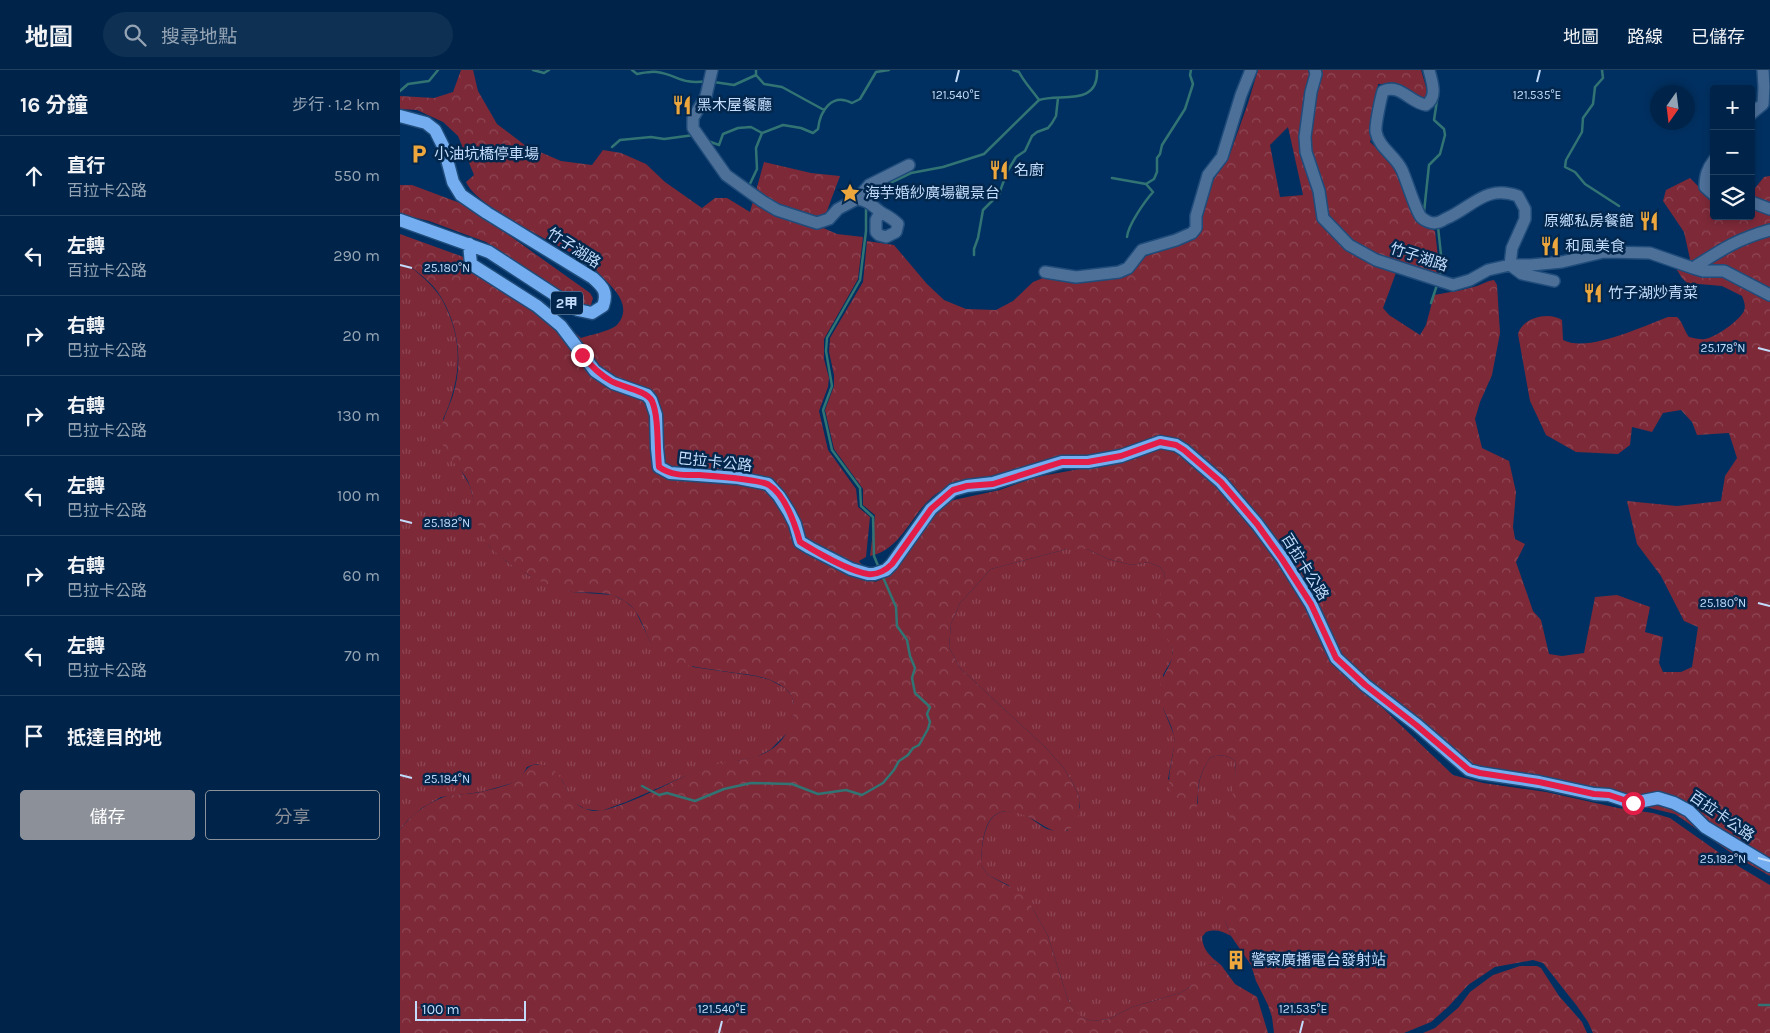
<!DOCTYPE html>
<html lang="zh-TW">
<meta charset="utf-8">
<style>
:root{--surface:#002449;--page:#0e3053;--text:#f1f3f6;--muted:#95a4b4;--line:#224161;--accent:#8c9099}
body{margin:0;font-family:Karla,"Noto Sans TC",sans-serif;background:var(--page);color:var(--text)}
.controls{position:absolute;right:15px;top:15px;display:grid;overflow:hidden;border-radius:5px;box-shadow:0 2px 8px #0003}
.controls button{width:45px;height:45px;display:grid;place-items:center;padding:0;border:0;border-bottom:1px solid var(--line);background:var(--surface);color:var(--text);font:25px sans-serif}
.compass{position:absolute;left:1250px;top:15px;width:45px;height:45px;border-radius:50%;background:var(--surface);box-shadow:0 2px 8px #0003;rotate:194deg}
.scale{position:absolute;left:15px;bottom:12px;width:111px;box-sizing:border-box;padding-left:5px;border:2px solid #c3dcfb;border-top:0;font-size:14px;line-height:18px;white-space:nowrap;color:#c3dcfb;-webkit-text-stroke:4px #03274c;paint-order:stroke}
.stop{position:absolute;width:15px;height:15px;margin:-11px;border:4px solid #e11d48;border-radius:50%;background:#fff}
.stop.end{background:#e11d48;border-color:#fff;box-shadow:0 1px 5px #0008}
.list{margin:0;padding:0;list-style:none}
h2{display:flex;justify-content:space-between;align-items:center;height:65px;margin:0;padding:0 20px;font-size:21px}
h2 small{font-size:16px;font-weight:400;color:var(--muted)}
.list li{display:grid;grid-template-columns:32px 1fr auto;gap:15px;align-items:center;box-sizing:border-box;height:80px;padding:0 20px;border-top:1px solid var(--line)}
.list b{display:block;font-size:19px;white-space:nowrap}
.list p{margin:0;font-size:16px;white-space:nowrap;color:var(--muted)}
.list em{font-size:16px;font-style:normal;color:var(--muted)}
.actions{display:flex;gap:10px;padding:15px 20px}
.actions a{flex:1;padding:11px 0;border:1px solid var(--accent);border-radius:5px;text-align:center;font-size:18px;color:var(--accent)}
.actions .main{background:var(--accent);color:#fff}
.icon{flex:none;width:28px;height:28px;fill:none;stroke:currentColor;stroke-width:2;stroke-linecap:round;stroke-linejoin:round}
.map{position:relative;flex:none;width:1370px;height:963px;overflow:hidden}
header{display:flex;align-items:center;gap:30px;box-sizing:border-box;height:70px;padding:0 25px;background:var(--surface);border-bottom:1px solid var(--line)}
header strong{font-size:24px}
nav{display:flex;gap:28px;margin-inline-start:auto;font-size:18px}
.search{width:350px;height:45px;background:var(--page);display:flex;align-items:center;gap:12px;box-sizing:border-box;padding:0 18px;border-radius:28px;color:var(--muted);font-size:19px}
main{display:flex}
aside{flex:1;background:var(--surface)}
.map>svg:first-child{display:block}
.grass{fill:url(#grass-tufts)}
.forest{fill:url(#forest-crowns);fill-rule:evenodd}
.lines{fill:none;stroke-linecap:round;stroke-linejoin:round}
.stream{stroke:#317473;stroke-width:2.5}
.minor-casing{stroke:#1f4c7a;stroke-width:14}
.major-casing{stroke:#1f4c7a;stroke-width:15}
.minor{stroke:#4d7099;stroke-width:11}
.major{stroke:#74aef1;stroke-width:12}
.route{stroke:#e11d48;stroke-width:6}
.ticks{fill:none;stroke:#c3dcfb;stroke-width:2}
.labels{text-anchor:middle;stroke-width:5;stroke-linejoin:round;paint-order:stroke}
.shield{fill:#03274c;stroke:#89a6c6;stroke-width:1}
.shield-label{font-size:14px;font-weight:bold;fill:#c3dcfb}
.poi-label{font-size:15px;fill:#c3dcfb;stroke:#03274c;text-anchor:start}
.street-label{font-size:15px;fill:#c3dcfb;stroke:#03274c}
.ticks-label{font-size:12px;text-anchor:middle;fill:#c3dcfb;stroke:#03274c;stroke-width:5;stroke-linejoin:round;paint-order:stroke}
</style>
<header>
<strong>地圖</strong>
<div class="search"><svg class="icon" aria-label="search" viewBox="0 0 24 24"><circle cx="10" cy="10" r="6"/><path d="M15 15l6 6"/></svg>搜尋地點</div>
<nav><a>地圖</a><a>路線</a><a>已儲存</a></nav>
</header>
<main>
<aside>
<h2>16 分鐘<small>步行 · 1.2 km</small></h2>
<ul class="list">
<li><svg class="icon" aria-label="ahead" viewBox="0 0 24 24"><path d="M12 20V5M6 11l6-6 6 6"/></svg><div><b>直行</b><p>百拉卡公路</p></div><em>550 m</em></li>
<li><svg class="icon" aria-label="left" viewBox="0 0 24 24"><path d="M17 20v-9H6M10 6l-5 5 5 5"/></svg><div><b>左轉</b><p>百拉卡公路</p></div><em>290 m</em></li>
<li><svg class="icon" aria-label="right" viewBox="0 0 24 24"><path d="M7 20v-9h11M14 6l5 5-5 5"/></svg><div><b>右轉</b><p>巴拉卡公路</p></div><em>20 m</em></li>
<li><svg class="icon" aria-label="right" viewBox="0 0 24 24"><path d="M7 20v-9h11M14 6l5 5-5 5"/></svg><div><b>右轉</b><p>巴拉卡公路</p></div><em>130 m</em></li>
<li><svg class="icon" aria-label="left" viewBox="0 0 24 24"><path d="M17 20v-9H6M10 6l-5 5 5 5"/></svg><div><b>左轉</b><p>巴拉卡公路</p></div><em>100 m</em></li>
<li><svg class="icon" aria-label="right" viewBox="0 0 24 24"><path d="M7 20v-9h11M14 6l5 5-5 5"/></svg><div><b>右轉</b><p>巴拉卡公路</p></div><em>60 m</em></li>
<li><svg class="icon" aria-label="left" viewBox="0 0 24 24"><path d="M17 20v-9H6M10 6l-5 5 5 5"/></svg><div><b>左轉</b><p>巴拉卡公路</p></div><em>70 m</em></li>
<li><svg class="icon" aria-label="arrive" viewBox="0 0 24 24"><path d="M6 21V4h12l-3 4 3 4H6"/></svg><div><b>抵達目的地</b></div></li>
</ul>
<div class="actions"><a class="main">儲存</a><a>分享</a></div>
</aside>
<div class="map">
<svg width="1370" height="963" viewBox="0 0 1370 963">
<defs>
<pattern id="grass-tufts" width="24" height="20" patternUnits="userSpaceOnUse" patternTransform="scale(1.25)"><rect width="24" height="20" fill="#7d2938"/><path d="M3 7l-1-3M5 7V3M7 7l1-3M15 17l-1-3M17 17v-4M19 17l1-3" fill="none" stroke="#8e4756"/></pattern>
<pattern id="forest-crowns" width="20" height="18" patternUnits="userSpaceOnUse" patternTransform="scale(1.25)"><rect width="20" height="18" fill="#7d2938"/><path d="M2 6a3 3 0 1 1 6 0M12 15a3 3 0 1 1 6 0" fill="none" stroke="#8e4756"/></pattern>
</defs>
<rect width="100%" height="100%" fill="#003061"/>
<path class="grass" d="M0,188C14,200 28,210 39,225C43,230 45,236 48,242C64,278 59,314 43,349L59,397L70,416L81,459L89,476L106,491L128,505L160,518L172,522L213,525L225,531L235,540L251,573L293,597L355,606L370,610L385,618L392,626L394,635V644L392,654L387,663L370,680L356,687L304,698L226,732L201,741L185,739L175,733L169,725L162,710L138,694L132,695L127,697L121,708L113,713L81,722L41,727L22,738L7,751L0,760Z
M667,479H687L708,489L732,495L748,492L760,497L765,504L763,517L765,563L771,572L773,587L763,605V638L774,665V677L768,709L798,734C797,717 800,702 810,688C820,684 827,685 835,691L836,701L825,851L831,866C822,861 816,859 806,862L802,867C803,881 811,887 821,895L809,894L790,917L780,923L732,937L709,949L693,951L686,949L679,946L668,930L648,866L633,839L608,815L588,805L581,795C582,772 584,734 616,742C628,744 637,754 647,759C653,761 661,761 667,761L675,751L680,737V729L673,713L663,697L645,677L560,598L549,577L551,554L560,533L591,499Z"/>
<path class="forest" d="M61,0H73L78,21L97,54L126,76L161,91L192,95L203,80L221,83L246,94L265,112L302,138L315,128H327L350,142L364,92L411,103L440,106L421,157L437,164L463,167L458,209L424,269V289L429,308L428,317L419,341L428,380L456,419L458,437L470,447L466,487L459,491L475,512L490,506L537,439L549,431L600,420L636,407L707,394L762,377L772,378L811,407L853,454L885,500L925,573L967,623L1053,705L1083,713L1146,722L1218,738L1253,743L1270,748L1338,796L1370,815V963H1193L1188,952L1177,936L1143,893L1133,890L1095,897L1068,915L1049,936L1031,952L1004,963H874L872,947L868,935L856,911L851,895L831,866L825,851L822,838L825,778L836,701L835,691C827,685 820,684 810,688C803,698 798,710 798,723C797,729 798,733 796,739C790,742 784,740 779,735C759,714 776,690 774,666C772,651 757,633 759,619C761,607 771,596 772,587C775,572 762,565 757,553C754,543 763,515 765,504L760,497L748,492L732,495L708,489L687,479H667L591,499L560,533L551,554L549,577L560,598L645,677L663,697L673,713L680,729L679,745L671,758L662,763C649,761 641,753 630,748C587,726 582,761 581,795L588,805L616,820L626,828L633,839L648,866L668,930L680,946L686,949L693,951L709,949L732,937L780,923L790,917L799,899L803,896L809,894L821,895L835,914L857,927L868,963H0V760C10,746 23,736 39,729C51,723 67,725 81,722C90,720 101,717 110,714C131,706 120,688 152,697C155,702 160,706 163,712C170,727 176,739 194,741C216,743 280,707 303,698C324,690 349,692 369,681C381,674 390,660 393,648C394,641 395,632 391,625C387,618 378,613 370,610C358,605 343,604 329,602C309,599 289,596 269,592C265,589 260,586 257,583C244,566 243,541 223,530C207,520 190,524 172,522C147,518 106,495 90,477C75,461 76,435 70,416C65,399 46,390 42,372C38,355 48,341 53,325C63,293 59,257 41,227C32,211 14,200 0,188V164L80,193L160,249L181,268C190,265 210,261 217,255C233,237 215,219 202,207C198,202 194,197 189,193C162,176 77,138 66,112L74,105L58,66L43,52L17,40L0,39V26L34,28L53,22Z
M858,0H1021L1028,24L1025,30L1012,25L999,14H978L974,58L970,72L990,91L1022,154L1035,161L1039,195L1038,204L1035,206L997,200L983,238L989,245L1020,265L1026,255L1034,225L1062,220L1077,216L1089,211L1094,210L1097,215L1100,263L1092,305L1080,332L1075,349L1082,378L1109,391L1116,422L1113,457L1115,469L1125,474L1116,492L1133,541L1141,550L1149,584L1162,586L1184,583L1195,527L1217,525L1250,537L1245,562L1263,567L1259,593L1263,602H1281L1292,597L1298,557L1284,551L1261,506L1237,474L1227,431L1277,436L1321,431L1325,406L1337,388L1329,363L1297,365L1292,352L1281,340L1263,343L1252,362L1232,357L1230,375L1218,384L1176,382L1146,365L1130,331L1118,264C1122,248 1148,241 1162,250L1163,270C1188,283 1243,256 1268,247H1277C1283,252 1284,261 1289,267C1294,268 1301,270 1305,269C1316,267 1339,251 1344,241C1346,236 1344,231 1342,226L1322,216L1287,213L1282,208L1277,200L1284,199L1290,189L1284,162L1263,131L1266,120L1290,108L1314,132V146H1351V123L1364,107L1370,106V806L1340,789L1275,744L1229,733L1065,702L1057,698L968,614L932,573L847,437L767,371C716,383 663,394 611,404C588,409 562,409 541,421C512,437 505,479 470,486L475,445L463,435V419L434,379L425,340L434,316V305L429,282L430,268L463,212L467,171L494,175L527,214L544,230L566,239L596,240L613,231L633,212L653,204L694,207L789,169L812,112L829,87L848,33ZM888,57L903,125L880,127L870,75Z
M0,115H12L68,136L190,223L193,228L191,235L177,238L86,172L29,151L0,144Z
M1120,896H1137L1141,898L1159,926L1182,952L1187,963H1023L1035,958L1059,937L1070,922L1093,905Z"/>
<g class="lines">
<path class="stream" d="M133,0L144,3L149,0
M232,0L237,4C243,3 251,1 257,2C278,5 281,15 307,11
M356,0V5L364,14L382,17L424,40
M613,0L619,2C624,12 632,20 639,30
M1202,0L1203,8L1195,17L1193,34L1183,48L1182,62L1166,90L1165,97L1175,102L1185,114L1219,136
M314,12L334,15L356,5
M0,21L8,14L29,11L38,0
M308,71L319,75L323,64L338,58L351,57L362,63
M212,77L220,70L251,67L264,69L294,65
M712,108L746,114
M349,116L357,99L356,78L362,63L383,55L401,58L413,63L418,59C420,41 432,22 452,33L460,29L476,2L489,0
M468,129L469,123L511,103L543,97L584,84L639,30C660,23 699,37 697,0
M466,134V161L460,210L427,268L426,281L432,316L423,340L432,380L460,418L461,436L473,447L474,486L479,498
M1024,142L1029,95L1040,84L1045,65L1044,59L1034,50L1038,24
M1038,157L1042,194L1040,204
M727,167C728,155 745,131 753,122L746,114L754,109L757,102V88L760,84L762,75L785,39L793,14L790,5L791,0
M574,185V179L578,168L583,140L599,124L607,102L616,87L625,81L632,66L637,62L648,58L652,53L656,46L658,28
M1031,233L1037,215
M242,716L259,725L267,723L295,731L324,719L351,713L392,714L418,724L446,720L462,725L483,713L494,700L499,691L508,685L513,678L519,675L528,659L530,652L527,644L530,637L515,623L512,608L515,598L510,586L507,570L497,556L496,537L482,505
M1359,935H1370"/>
<defs>
<path id="minor" d="M312,0L306,26L293,48V58L326,105L362,131L377,140L417,153L429,149L438,139L457,129
M915,0L916,4L911,22L905,67L906,82L919,121L923,148L949,175L976,190L1053,215L1070,210L1088,200L1110,195H1131L1162,192L1204,182L1250,183L1293,198L1303,201H1324L1370,225
M1029,0C1032,12 1038,27 1026,35C1010,33 1000,13 983,21C981,28 975,55 976,62C979,78 996,86 1002,100C1007,111 1015,139 1021,147C1024,150 1030,153 1034,153C1038,153 1042,151 1045,149C1072,138 1085,114 1118,126L1125,139V149L1112,178L1110,195
M1351,44L1363,34L1364,17L1363,0
M1314,90C1307,99 1305,106 1305,117L1314,125
M457,129C470,131 472,136 482,143C488,146 493,149 498,154L496,162L486,167L479,165L476,162V150L480,142
M457,129L469,115L509,95
M1351,132L1370,139
M1110,195L1122,204L1154,211
M1293,198C1321,180 1337,169 1370,160
M645,202L676,207L719,202L728,198L742,180L776,170L792,163L796,158V146L808,105L822,87L841,25L851,0"/>
<path id="major" d="M0,46L26,53L35,60L44,78L53,112L61,125L87,143L193,208C203,217 208,222 203,236L192,243L178,240L89,182L0,150
M69,174L71,194L137,236L161,256L195,301L213,313L247,325L251,330L256,345L257,378L259,397L270,403L338,408L368,414L379,426L389,442L395,454L400,472L410,478L451,499L468,504H474L486,500L492,494L531,439L553,420L567,416L593,413L662,392H688L721,386L760,372L776,375L784,380L821,412L857,454L883,489L911,534L936,588L965,615L1017,655L1069,700L1080,703L1139,712L1194,724L1209,725L1233,733L1258,728L1274,733L1289,741L1305,757L1370,796"/>
</defs>
<use href="#minor" class="minor-casing"/>
<use href="#major" class="major-casing"/>
<use href="#minor" class="minor"/>
<use href="#major" class="major"/>
</g>
<g class="lines">
<path class="route" d="M182,285C191,296 199,304 211,311C221,317 246,320 252,331C259,347 257,378 259,397C272,406 285,405 300,405C312,406 360,409 369,415C385,425 395,454 400,472C416,482 449,501 468,504C477,505 486,500 492,494L531,439L553,420L567,416L593,414L662,392H688L721,386L760,372L776,375L784,380L821,412L857,454L882,489L911,534L936,588L965,615L1016,655L1069,700L1080,703L1139,712L1194,724L1209,725L1233,733"/>
</g>
<path class="ticks" d="M556,12L559,0M1137,12L1140,0M0,195L12,198M1358,278L1370,281M0,450L12,453M1358,533L1370,536M0,705L12,708M1358,788L1370,791M319,963L322,951M900,963L903,951"/>
<defs>
<symbol id="restaurant-bare" viewBox="-9 -9 18 18"><path d="M-5-6h1v4h1v-4h1v4h1v-4h1v5L-1.5 .5V6h-2V.5L-5-1ZM5-6V6H3V1.5H1.5Q1.5-4 5-6Z" fill="#eea73d" stroke="#03274c" stroke-width="2.5" paint-order="stroke"/></symbol>
<symbol id="parking-bare" viewBox="-9 -9 18 18"><path d="M-3.5-5.5H1a3.5 3.5 0 0 1 0 7H-1V5.5H-3.5ZM-1-3.4V-.6H.8a1.4 1.4 0 0 0 0-2.8Z" fill="#eea73d" stroke="#03274c" stroke-width="2.5" paint-order="stroke"/></symbol>
<symbol id="sight-bare" viewBox="-9 -9 18 18"><path d="M0-6L1.8-2.2L6-1.7L2.9 1.2L3.7 5.4L0 3.3L-3.7 5.4L-2.9 1.2L-6-1.7L-1.8-2.2Z" fill="#eea73d" stroke="#03274c" stroke-width="2.5" paint-order="stroke"/></symbol>
<symbol id="building-bare" viewBox="-9 -9 18 18"><path d="M-4-6H4V6H1V3H-1V6H-4ZM-2.5-4.3h1.7v1.8h-1.7ZM.8-4.3h1.7v1.8H.8ZM-2.5-1h1.7V.8h-1.7ZM.8-1h1.7V.8H.8Z" fill="#eea73d" stroke="#03274c" stroke-width="2.5" paint-order="stroke"/></symbol>
</defs>
<g fill-rule="evenodd">
<use href="#restaurant-bare" x="268" y="21" width="28" height="28"/>
<use href="#parking-bare" x="5" y="70" width="28" height="28"/>
<use href="#restaurant-bare" x="585" y="86" width="28" height="28"/>
<use href="#sight-bare" x="436" y="109" width="28" height="28"/>
<use href="#restaurant-bare" x="1235" y="137" width="28" height="28"/>
<use href="#restaurant-bare" x="1136" y="162" width="28" height="28"/>
<use href="#restaurant-bare" x="1179" y="209" width="28" height="28"/>
<use href="#building-bare" x="822" y="876" width="28" height="28"/>
</g>
<g class="labels">
<rect class="shield" x="151" y="221.5" width="32" height="23" rx="4"/>
<g class="shield-label">
<text x="167" y="238">2甲</text>
</g>
<g class="poi-label">
<text x="297" y="40">黑木屋餐廳</text>
<text x="34" y="89">小油坑橋停車場</text>
<text x="614" y="105">名廚</text>
<text x="465" y="128">海芋婚紗廣場觀景台</text>
<text x="1234" y="156" text-anchor="end">原鄉私房餐館</text>
<text x="1165" y="181">和風美食</text>
<text x="1208" y="228">竹子湖炒青菜</text>
<text x="851" y="895">警察廣播電台發射站</text>
</g>
<g class="street-label">
<text transform="translate(174 178) rotate(33)" y="5">竹子湖路</text>
<text transform="translate(1019 187) rotate(18)" y="5">竹子湖路</text>
<text transform="translate(315 392) rotate(6)" y="5">巴拉卡公路</text>
<text transform="translate(905 497) rotate(58)" y="5">百拉卡公路</text>
<text transform="translate(1322 746) rotate(35)" y="5">百拉卡公路</text>
</g>
</g>
<g class="ticks-label">
<text x="556" y="29">121.540°E</text>
<text x="1137" y="29">121.535°E</text>
<text x="47" y="202">25.180°N</text>
<text x="1323" y="282">25.178°N</text>
<text x="47" y="457">25.182°N</text>
<text x="1323" y="537">25.180°N</text>
<text x="47" y="713">25.184°N</text>
<text x="1323" y="793">25.182°N</text>
<text x="322" y="943">121.540°E</text>
<text x="903" y="943">121.535°E</text>
</g>
</svg>
<div class="controls">
<button>+</button>
<button>−</button>
<button><svg class="icon" aria-label="layers" viewBox="0 0 24 24"><path d="M12 4l9 5-9 5-9-5zM3 14l9 5 9-5"/></svg></button>
</div>
<svg class="compass" viewBox="-18 -18 36 36"><path d="M0-13l5 13h-10z" fill="#e53935"/><path d="M0 13l5-13h-10z" fill="#95a4b4"/></svg>
<div class="scale">100 m</div>
<div class="stop" style="left:1233px;top:733px"></div>
<div class="stop end" style="left:182px;top:285px"></div>
</div>
</main>
